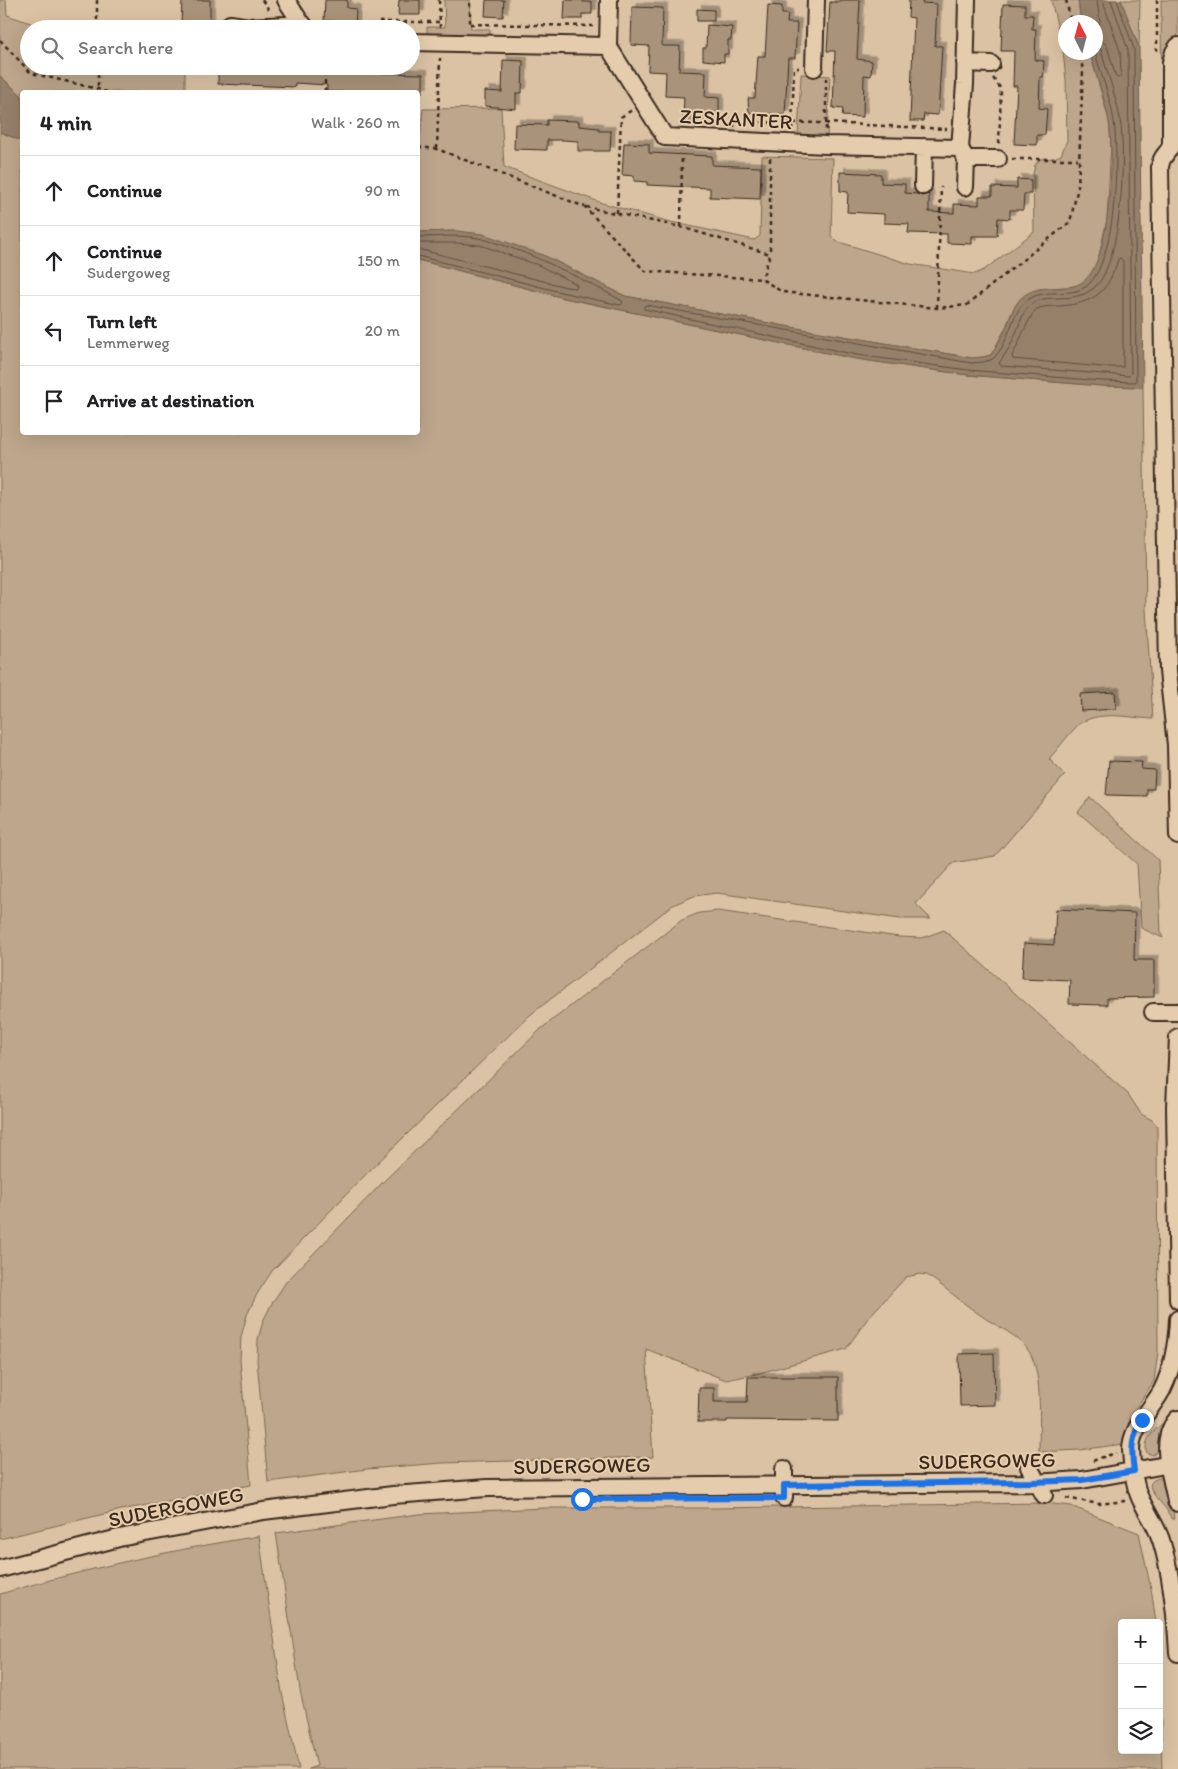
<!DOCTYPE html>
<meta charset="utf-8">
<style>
:root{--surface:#fff;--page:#f6f6f6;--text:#202124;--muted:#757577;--line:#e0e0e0}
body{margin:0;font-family:Itim,sans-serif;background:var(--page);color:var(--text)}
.controls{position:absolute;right:15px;bottom:15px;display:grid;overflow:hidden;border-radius:5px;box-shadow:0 5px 20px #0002}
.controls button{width:45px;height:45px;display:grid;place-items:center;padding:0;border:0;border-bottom:1px solid var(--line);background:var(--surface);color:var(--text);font:25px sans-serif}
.compass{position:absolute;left:1058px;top:15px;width:45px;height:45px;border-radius:50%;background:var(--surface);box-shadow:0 5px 20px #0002;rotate:354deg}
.stop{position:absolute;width:15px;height:15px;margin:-11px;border:4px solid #1a73e8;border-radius:50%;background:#fff}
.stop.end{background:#1a73e8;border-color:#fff;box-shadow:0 1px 5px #0008}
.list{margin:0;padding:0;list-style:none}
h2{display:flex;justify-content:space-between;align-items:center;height:65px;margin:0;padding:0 20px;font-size:21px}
h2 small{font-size:16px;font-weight:400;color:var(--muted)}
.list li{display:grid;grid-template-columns:32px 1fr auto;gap:15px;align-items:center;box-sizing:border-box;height:70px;padding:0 20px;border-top:1px solid var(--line)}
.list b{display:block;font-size:19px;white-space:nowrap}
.list p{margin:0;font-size:16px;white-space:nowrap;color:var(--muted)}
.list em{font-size:16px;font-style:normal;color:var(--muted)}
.icon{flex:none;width:28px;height:28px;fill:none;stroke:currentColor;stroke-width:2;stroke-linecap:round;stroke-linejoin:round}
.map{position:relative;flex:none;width:1178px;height:1769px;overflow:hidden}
.search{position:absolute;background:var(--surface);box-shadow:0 5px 20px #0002;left:20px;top:20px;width:400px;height:55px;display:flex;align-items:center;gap:12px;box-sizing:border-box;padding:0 18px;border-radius:28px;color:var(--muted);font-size:19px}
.panel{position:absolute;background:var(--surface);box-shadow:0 5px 20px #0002;left:20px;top:90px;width:400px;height:345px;border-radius:5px}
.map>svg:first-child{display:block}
.green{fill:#bda68b;stroke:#7c6854}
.water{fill:#95806a;stroke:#715e4c}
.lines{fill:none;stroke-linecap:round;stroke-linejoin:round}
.shore{stroke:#5f4c3c;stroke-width:1}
.building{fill:#a9937a;stroke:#3b2a1e;filter:url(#shadow)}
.minor-casing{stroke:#3b2a1e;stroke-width:20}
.major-casing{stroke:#3b2a1e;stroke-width:24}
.path{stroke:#3b2a1e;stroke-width:2.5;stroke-dasharray:4 4;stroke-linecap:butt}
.minor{stroke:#e5ccad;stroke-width:16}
.major{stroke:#e5ccad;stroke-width:20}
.route{stroke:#1a73e8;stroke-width:6}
.labels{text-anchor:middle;stroke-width:4;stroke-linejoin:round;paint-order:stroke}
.street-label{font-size:21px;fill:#3b2a1e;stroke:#e5ccad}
</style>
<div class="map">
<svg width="1178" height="1769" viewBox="0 0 1178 1769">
<defs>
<filter id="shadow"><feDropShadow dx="4.5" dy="-4.5" stdDeviation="0" flood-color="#0004"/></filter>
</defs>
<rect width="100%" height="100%" fill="#dbc2a4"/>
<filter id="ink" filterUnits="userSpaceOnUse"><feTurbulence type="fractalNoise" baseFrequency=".02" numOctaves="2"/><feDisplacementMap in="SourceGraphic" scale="10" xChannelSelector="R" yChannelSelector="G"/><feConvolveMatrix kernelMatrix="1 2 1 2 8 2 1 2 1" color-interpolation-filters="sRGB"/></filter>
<g filter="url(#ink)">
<path class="green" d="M0,0H6L7,15L48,29H29V66H185V92H22V96L0,76Z
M444,0H470L471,29H490V38L427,39V27H445Z
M1051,0H1078L1081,22H1066V52L1090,53L1109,121L1111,143L1107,219L1097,265L1090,276L1083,282L1076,286L1038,289L1014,307L1005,329L991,355L983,357L972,358L785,326L625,296L543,255L457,231L418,232V138H420L423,109L501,108L504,167L602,203L671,222L754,240L760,236L762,156L833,158L831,236L836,241L910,264L975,274L984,270L1034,232L1033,174L1035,165L1040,159L1054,158L1061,155L1067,140L1066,81L1063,50Z
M1121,0H1140L1139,48Z
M1161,0H1178V36L1176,39L1164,130H1162Z
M801,74L830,76L827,138L798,137Z
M0,132L22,141V432H418V260L564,298L856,359L968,375L1102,386L1143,387L1146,609L1153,719C1130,718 1096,709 1077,726C1067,736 1058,749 1049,759L1065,775L995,856L953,863L916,904L931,919H900L717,893L694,896L673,905L530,1015L372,1168L272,1271L257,1294L247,1315L241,1337L240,1361L251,1485L121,1510L0,1539Z
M1090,797L1158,860L1161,934L1163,938L1141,928L1137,864L1078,812Z
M718,911L899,937L922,938L944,930L1128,1094L1141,1114L1152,1120L1157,1126L1158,1352L1154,1381L1134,1411L1123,1444L1080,1450L1039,1452C1039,1426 1043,1376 1030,1353C1019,1334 996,1327 979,1314C961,1302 945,1287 927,1275L919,1274L906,1277L868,1318L846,1349L756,1374L726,1380L646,1349L653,1457L442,1463L367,1469L268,1482L257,1361L258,1339L263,1321L272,1303L286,1282L384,1181L542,1028L682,920L699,913Z
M1164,1422H1168L1160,1449L1153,1455L1147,1453C1142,1440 1155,1430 1164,1422Z
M1161,1478C1173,1484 1172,1507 1174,1519H1172C1170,1516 1168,1512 1166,1509C1160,1501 1137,1481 1161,1478Z
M1045,1503L1071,1506L1139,1533L1152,1594L1156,1623H1122V1750H1159V1650L1162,1769H308L317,1766L300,1690L276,1533L419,1514L543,1508H714Z
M259,1536L282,1693L299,1769H0V1594C85,1569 171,1550 259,1536Z"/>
<path class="water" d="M1078,0H1121L1139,48L1143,387L1102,386L968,375L856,359L564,298L418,260V232L457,231L483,234L543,255L625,296L785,326L972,358L983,357L991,355C996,346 1002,337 1006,328C1011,317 1013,306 1021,298C1040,280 1069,295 1085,280C1111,258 1114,155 1109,122C1105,99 1096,75 1090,53L1096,52V22H1081Z
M0,76L22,96V141L0,132Z"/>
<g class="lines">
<path class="shore" d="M1097,0L1100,22L1096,34L1107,46L1116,77L1119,78L1121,76L1120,51L1105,8L1103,0
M1096,43L1101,50C1107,73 1116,96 1120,119C1126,154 1122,261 1096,286C1074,307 1046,290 1029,306C1022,313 1020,324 1016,333C1012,343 1006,354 999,363L1001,366L1129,376L1131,374L1128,50L1111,0
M1095,52C1101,75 1111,99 1114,122C1119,159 1116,260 1088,285C1070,300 1042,285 1024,303C1010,317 1009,344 993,359L984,362L971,363L646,305L644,306V309L857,355L968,370L1102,381L1136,382L1134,49L1117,0
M418,237C439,237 462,234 483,239C532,252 577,277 621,300L623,303L620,305L565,293L418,256
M418,243H456L480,245L538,265L576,284L577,286L575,288L566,287L418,249
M1120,258L1123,261V367H1103L1013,359L1012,356C1017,347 1030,314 1037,309C1044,306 1053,306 1060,306C1095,303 1107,293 1118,260Z"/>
</g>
<path class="building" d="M182,0H210V24H181Z
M325,0H347V8L356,9L355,29L342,28L343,21H324Z
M399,0H420V15H398Z
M486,0H504L503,17L485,16Z
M565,0H583V2H592V14H582V19H564Z
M840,0H860L857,59L872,61L871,76L864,75L863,117L842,116L843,109L833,108L835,51H827L830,2H840Z
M909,0H922V3L937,4L935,46H942L938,115L924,114L923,121H910L914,18L908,17Z
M1003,4L1025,5V15H1033L1032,29H1036L1035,60L1044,61L1043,77H1040L1039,108L1047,109L1045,135H1037V145L1014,144L1017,86H1013L1014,51H1001Z
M768,5L782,6V14H788L787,23H797L795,58H788L785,115L749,113L748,98H755L758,56H765Z
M632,7L663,8L662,46H680L679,71L706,72L705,97L719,98V115H714L713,123L683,122L684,97L665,96L666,72L648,71L649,46L631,45Z
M697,9L714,10V21H697Z
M707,25L732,27L731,40H728V54H724V62L703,60V48H706Z
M503,60L523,61L522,93H516V109L485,106V91L502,92Z
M228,66H337V72L423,74V92H327V85L295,83V87L218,84V68H228Z
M547,120L579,121V126L599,128V131H611L610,151H578V141L563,140H547V150L514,149L515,124L547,125Z
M624,143L649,144V153L712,156V165L761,167L760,199L710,197V188L647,185V182L634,181V176L622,175Z
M840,172L881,174V183L905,184V193L917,194L922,196L929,194V212L954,213V204L979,205V196H992V187L1017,188V179L1031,180V194H1024L1023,210H1010V219L998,218L997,236H972V244L947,243V234L908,233L909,224L884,223V214L847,212L848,192L840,191Z
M1115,692L1116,709L1081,711L1080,694Z
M1109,761L1142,762L1141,769L1155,770L1154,789H1147V796L1106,795Z
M1056,909L1135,913L1134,960H1154V997L1107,998V1005L1069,1004L1070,980L1022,978L1024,943L1054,945Z
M994,1353L995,1405L960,1406L959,1354Z
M748,1377H838V1421L727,1420V1422H698L699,1388H714V1402H747Z"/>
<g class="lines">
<defs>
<path id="minor" d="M286,0L305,29
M230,24L249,27L303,24
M411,42L608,46L665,137L826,145L960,148L965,84L967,0
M608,46L609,0
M1178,46L1174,52L1171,62V145C1168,155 1161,154 1160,167L1168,671L1176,745L1178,836
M965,63L991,64
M814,68L816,0
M960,148L966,159L965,187
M966,159H998
M923,186L924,147
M1153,1012H1178
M1178,1037L1175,1107L1178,1300
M1178,1319C1177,1343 1173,1368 1162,1390C1152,1409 1131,1427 1131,1450C1132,1466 1134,1488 1142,1502C1149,1516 1156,1525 1161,1540C1172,1575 1176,1616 1178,1653
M1029,1467L1044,1495
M784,1469V1498
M0,1569L119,1538L263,1511L393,1495L487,1488L1033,1483L1082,1480L1171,1464"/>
<path id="major" d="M1178,1421C1160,1442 1174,1476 1178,1501"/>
</defs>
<use href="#minor" class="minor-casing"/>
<use href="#major" class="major-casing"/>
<path class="path" d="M97,0V29
M262,0L269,10
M439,0L440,27
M1066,0L1071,22
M1157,0V51
M470,23V0
M470,24L593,26
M378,29V22H440
M0,40L31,73L98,89L107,92
M98,66V89
M826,78V130
M993,78L1001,89L999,145
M325,92V66
M734,127V122L826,123L947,129
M792,129L794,68H799
M418,147L437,149L585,207L645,271L762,279L782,292L937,308L967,305L1070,222L1078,187L1083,70L1079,52
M437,149L440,58
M770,158V254
M1012,159H1078
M586,207L681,227L770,254L762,279
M617,213L621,117L632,110
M681,227L682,154
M937,308L941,187
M1093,1461L1100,1458L1116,1453
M1066,1498L1099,1504L1125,1501"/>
<use href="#minor" class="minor"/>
<use href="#major" class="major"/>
</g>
</g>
<g class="lines" filter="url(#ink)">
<path class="route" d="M582,1499L784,1498V1485L1033,1482L1082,1480L1134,1471C1131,1451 1131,1436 1142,1420"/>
</g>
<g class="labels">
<g class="street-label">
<text transform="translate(736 119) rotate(3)" y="7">ZESKANTER</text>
<text transform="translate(987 1461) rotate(-1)" y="7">SUDERGOWEG</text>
<text transform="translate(582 1466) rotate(-1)" y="7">SUDERGOWEG</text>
<text transform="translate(176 1507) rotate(-11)" y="7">SUDERGOWEG</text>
</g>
</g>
</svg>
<div class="controls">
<button>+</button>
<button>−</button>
<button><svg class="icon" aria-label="layers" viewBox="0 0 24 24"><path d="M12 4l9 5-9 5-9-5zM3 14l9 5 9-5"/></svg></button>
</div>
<svg class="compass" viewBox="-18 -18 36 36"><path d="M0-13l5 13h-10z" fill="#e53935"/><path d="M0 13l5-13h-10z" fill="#757577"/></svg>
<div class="stop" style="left:582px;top:1499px"></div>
<div class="stop end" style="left:1142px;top:1420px"></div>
<div class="search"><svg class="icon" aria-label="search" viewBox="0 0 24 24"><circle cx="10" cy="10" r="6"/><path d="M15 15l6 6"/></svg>Search here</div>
<section class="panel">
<h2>4 min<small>Walk · 260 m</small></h2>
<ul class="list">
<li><svg class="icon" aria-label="ahead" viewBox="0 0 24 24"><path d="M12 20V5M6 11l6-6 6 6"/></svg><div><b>Continue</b></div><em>90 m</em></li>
<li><svg class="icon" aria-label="ahead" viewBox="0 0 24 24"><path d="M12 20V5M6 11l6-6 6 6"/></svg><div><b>Continue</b><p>Sudergoweg</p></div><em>150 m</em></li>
<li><svg class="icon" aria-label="left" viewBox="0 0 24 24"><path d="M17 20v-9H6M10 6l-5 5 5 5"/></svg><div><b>Turn left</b><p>Lemmerweg</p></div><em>20 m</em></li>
<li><svg class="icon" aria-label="arrive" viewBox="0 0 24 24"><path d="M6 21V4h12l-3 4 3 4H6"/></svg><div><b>Arrive at destination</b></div></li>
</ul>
</section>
</div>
